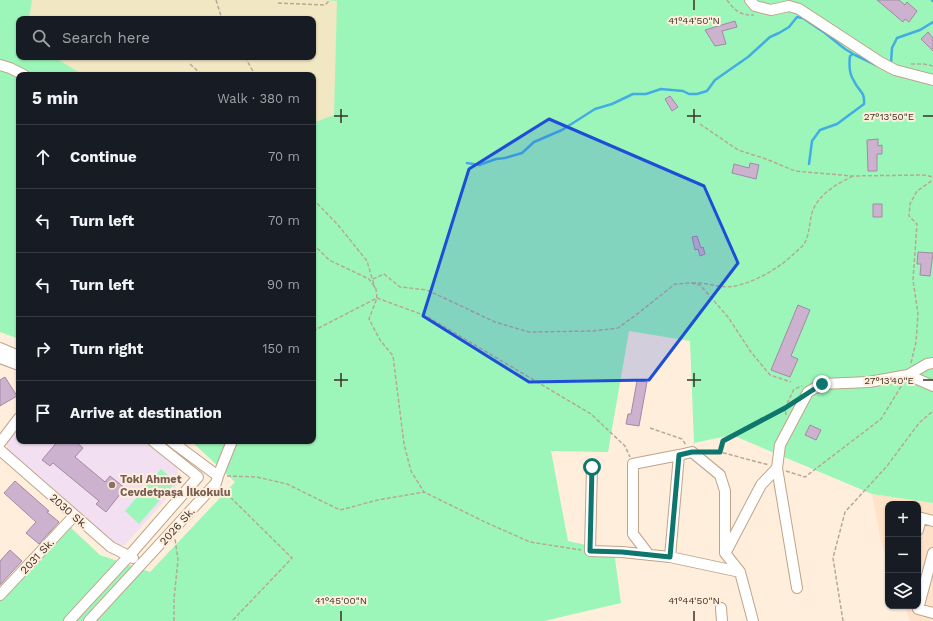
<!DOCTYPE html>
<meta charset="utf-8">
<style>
:root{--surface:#171b24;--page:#242831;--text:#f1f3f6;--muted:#9ea1a6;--line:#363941}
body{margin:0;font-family:"Work Sans",sans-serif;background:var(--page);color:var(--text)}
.controls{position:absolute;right:12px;bottom:12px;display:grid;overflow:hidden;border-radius:8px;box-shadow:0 1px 3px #0004}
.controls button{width:36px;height:36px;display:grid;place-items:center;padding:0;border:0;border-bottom:1px solid var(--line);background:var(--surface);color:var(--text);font:20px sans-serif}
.stop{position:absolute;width:12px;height:12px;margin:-9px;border:3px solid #0f766e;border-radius:50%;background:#fff}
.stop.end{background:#0f766e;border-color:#fff;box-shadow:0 1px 4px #0008}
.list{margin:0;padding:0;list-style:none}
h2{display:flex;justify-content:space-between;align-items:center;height:52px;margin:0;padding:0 16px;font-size:17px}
h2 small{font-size:13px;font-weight:400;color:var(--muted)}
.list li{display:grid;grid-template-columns:26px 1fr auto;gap:12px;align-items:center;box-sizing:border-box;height:64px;padding:0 16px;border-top:1px solid var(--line)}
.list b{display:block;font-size:15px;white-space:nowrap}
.list em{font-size:13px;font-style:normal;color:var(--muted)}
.icon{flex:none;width:22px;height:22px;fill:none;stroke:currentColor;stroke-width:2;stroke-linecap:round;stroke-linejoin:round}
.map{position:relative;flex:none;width:933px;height:621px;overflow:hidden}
.search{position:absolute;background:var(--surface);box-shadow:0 1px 3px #0004;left:16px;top:16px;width:300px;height:44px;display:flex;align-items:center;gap:10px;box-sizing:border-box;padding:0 14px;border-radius:8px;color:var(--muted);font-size:15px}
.panel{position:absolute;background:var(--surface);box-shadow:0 1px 3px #0004;left:16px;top:72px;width:300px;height:372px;border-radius:8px}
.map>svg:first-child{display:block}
.built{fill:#ffe3c8}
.education{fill:#f2e0f2}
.green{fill:#9df6b9;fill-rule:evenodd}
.sand{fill:#f1e7c2}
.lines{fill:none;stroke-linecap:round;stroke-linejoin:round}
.stream{stroke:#42ade2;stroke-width:2.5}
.building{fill:#cdb2cf;stroke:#a289a4}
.minor-casing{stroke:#bea489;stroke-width:12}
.path{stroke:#b6a899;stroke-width:1.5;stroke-dasharray:4 2;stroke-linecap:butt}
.minor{stroke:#fff;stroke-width:10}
.route{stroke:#0f766e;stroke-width:5}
.marked{fill:#1d4ed8;fill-opacity:0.2;stroke:#1d4ed8;stroke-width:3;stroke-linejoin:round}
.ticks{fill:none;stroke:#3c3227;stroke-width:1.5}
.education-dot{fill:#8d6e63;stroke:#ffeedc;stroke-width:1.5}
.labels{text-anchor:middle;stroke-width:4;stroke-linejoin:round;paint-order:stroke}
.education-label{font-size:11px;font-weight:bold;fill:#785e54;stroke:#ffeedc;text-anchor:start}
.street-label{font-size:11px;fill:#3c3227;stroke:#ffeedc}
.ticks-label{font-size:10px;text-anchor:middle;fill:#3c3227;stroke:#ffeedc;stroke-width:4;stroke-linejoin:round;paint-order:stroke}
</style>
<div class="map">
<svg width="933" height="621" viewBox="0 0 933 621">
<rect width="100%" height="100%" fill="#ffeedc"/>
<path class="built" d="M872,494L933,503V621H910L905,606H918V504H888V560L881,542Z"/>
<path class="education" d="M19,425V441H143L176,466L179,474L178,482L176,488L125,545H116L7,449V441Z"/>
<path class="green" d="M0,0H933V503L872,494L732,435L694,443L690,341L629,331L608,452L551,451L568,541L614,551L621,603L544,621H0V595L67,524L100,555L150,572L235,482L191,441H313V75H19V339L0,332ZM19,19H313V57H19Z
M161,469L176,482L139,524L125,511Z"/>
<path class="sand" d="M32,0H326L337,1L334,115L313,123V75H83L54,57H313V19H29Z"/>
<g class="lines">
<path class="stream" d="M932,0L933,1
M891,63L892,48L897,38L920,30L933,22
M467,163L479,165L496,159L505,158L522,153L534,142L562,130L595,109L612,104L633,94H646L661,89L683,91L689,94H697L707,91L715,80L748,57L770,37L779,33L789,27L797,17L803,18L825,33L845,49L855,55L876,65
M809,164L812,141L820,130L837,124L864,104C865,91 859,92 854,81C849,74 849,64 850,56L853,54"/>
</g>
<path class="building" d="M877,0H899L905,5L907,2L917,11L909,22L905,19L903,22Z
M735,21L737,27L722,31L726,44L715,46L705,30Z
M928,32L933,38V51L921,39Z
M670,96L678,107L672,111L665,99Z
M878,139V146L882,145V154H877V171H868L867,140Z
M750,163L759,165L756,179L732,173L734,164L749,168Z
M873,204H882V217H873Z
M697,236L701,248L703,247L705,254L700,256L698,249L695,250L692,237Z
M918,252L933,253L930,276L920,275L921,264H917Z
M798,305L810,310L791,356L798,359L790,377L771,370Z
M5,377L17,396L0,406V380Z
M637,381L647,382L639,426L626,424L628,414H631Z
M810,425L821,430L816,440L805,435Z
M58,441H75L83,448L75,457L105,482L110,476L125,488L106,512L96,504L99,501L53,463L50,466L42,460Z
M15,481L49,511L47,512L59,522L39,544L26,533L36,522L4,493Z
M10,550L22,561L0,585V561Z"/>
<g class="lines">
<defs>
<path id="minor" d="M750,0L755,6L771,10L789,6L799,9L880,62L895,70L933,80
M0,65L10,68L24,75
M0,348L19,356
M0,358L19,365
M908,375L933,386
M171,441L218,476
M0,443L19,418
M0,450L111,547L133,558
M592,467L590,551L622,552L670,557L740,572
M918,517L933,521
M918,530L921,518
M727,550L761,485L777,468
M933,553L918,609L933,613
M649,555L633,534V464L679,455L692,452L720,475L725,491V553L740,572L753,621
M670,557L679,455
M797,588L777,468L780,445L808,392L822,384L869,382L908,375L927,364L933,363
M0,595L74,516
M721,608L722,621
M69,621L129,556L198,477L153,441
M89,621L216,483L218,476L232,441"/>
</defs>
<use href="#minor" class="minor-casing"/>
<path class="path" d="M216,0L222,19
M727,0C734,10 741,16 754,15
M278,3L325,5L330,0
M245,57L255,75
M190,64L202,75
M911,64H924L933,66
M700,124L738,150L766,159L795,171L852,176L924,175L933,177
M313,199L338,225L367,261L375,288
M313,244L329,260L369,279L376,289L377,298L369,319L380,340L393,356L404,444L411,471L424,492L485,522L530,542L581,550
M373,279L384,274L400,287L427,290L495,322L529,332L593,331L618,328L636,315L675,284L691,283L700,285L728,317L751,352L770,375L791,382
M692,283C707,282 720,289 735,286C758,281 781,267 798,250C800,248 803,246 804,244C809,236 809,227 811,217C815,196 835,185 853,176
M313,331L377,298L426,316L591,414L625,446L630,457
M911,363L916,342L918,314L913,280L917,224L909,216L910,204L917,191L933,180
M786,415L785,408L794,389L802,386
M650,428L682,439L686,445
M720,451L723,441L785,408L791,404
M705,452H720L769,465
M786,471L805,477L881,419L902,385
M227,476L257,477L287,484L340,510L378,500L424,492
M222,489L292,558L232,621
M174,621V599L178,560L175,539
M843,621L833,558L845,512L887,466L919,423L933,411"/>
<use href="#minor" class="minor"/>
</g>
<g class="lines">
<path class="route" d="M592,467L590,551L622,552L670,557L679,455L692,452H720L723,441L785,408L822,384"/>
</g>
<path class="marked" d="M549,119L704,186L738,263L649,380L529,382L423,316L469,169Z"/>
<path class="ticks" d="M694,0V10M341,109V123M694,109V123M334,116H348M687,116H701M923,116H933M341,373V387M694,373V387M334,380H348M687,380H701M923,380H933M341,611V621M694,611V621"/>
<circle class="education-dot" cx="112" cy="485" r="4"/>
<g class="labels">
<g class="education-label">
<text x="120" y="483">Toki Ahmet<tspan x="120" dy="13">Cevdetpaşa İlkokulu</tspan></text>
</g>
<g class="street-label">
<text transform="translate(69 511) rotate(41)" y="4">2030 Sk.</text>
<text transform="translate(177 526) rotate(-48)" y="4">2026 Sk.</text>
<text transform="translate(37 556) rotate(-47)" y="4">2031 Sk.</text>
</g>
</g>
<g class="ticks-label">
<text x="694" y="24">41°44'50"N</text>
<text x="889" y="120">27°13'50"E</text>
<text x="889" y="384">27°13'40"E</text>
<text x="341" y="604">41°45'00"N</text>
<text x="694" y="604">41°44'50"N</text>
</g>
</svg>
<div class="controls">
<button>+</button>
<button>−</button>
<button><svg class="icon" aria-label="layers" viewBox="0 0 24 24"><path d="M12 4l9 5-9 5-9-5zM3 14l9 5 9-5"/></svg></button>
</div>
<div class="stop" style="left:592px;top:467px"></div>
<div class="stop end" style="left:822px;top:384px"></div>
<div class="search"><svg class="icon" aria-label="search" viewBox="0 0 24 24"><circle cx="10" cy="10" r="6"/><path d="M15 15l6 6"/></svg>Search here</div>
<section class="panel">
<h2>5 min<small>Walk · 380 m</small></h2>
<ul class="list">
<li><svg class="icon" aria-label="ahead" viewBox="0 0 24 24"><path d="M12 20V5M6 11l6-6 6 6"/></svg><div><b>Continue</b></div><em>70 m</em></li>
<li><svg class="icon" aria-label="left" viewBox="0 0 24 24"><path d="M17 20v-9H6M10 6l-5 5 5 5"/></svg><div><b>Turn left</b></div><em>70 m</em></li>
<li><svg class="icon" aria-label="left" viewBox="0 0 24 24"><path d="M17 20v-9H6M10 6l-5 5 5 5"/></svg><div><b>Turn left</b></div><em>90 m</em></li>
<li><svg class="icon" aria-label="right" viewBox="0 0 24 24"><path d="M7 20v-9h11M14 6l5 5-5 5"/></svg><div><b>Turn right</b></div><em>150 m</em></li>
<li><svg class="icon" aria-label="arrive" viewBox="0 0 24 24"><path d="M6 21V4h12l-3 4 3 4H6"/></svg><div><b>Arrive at destination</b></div></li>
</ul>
</section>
</div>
